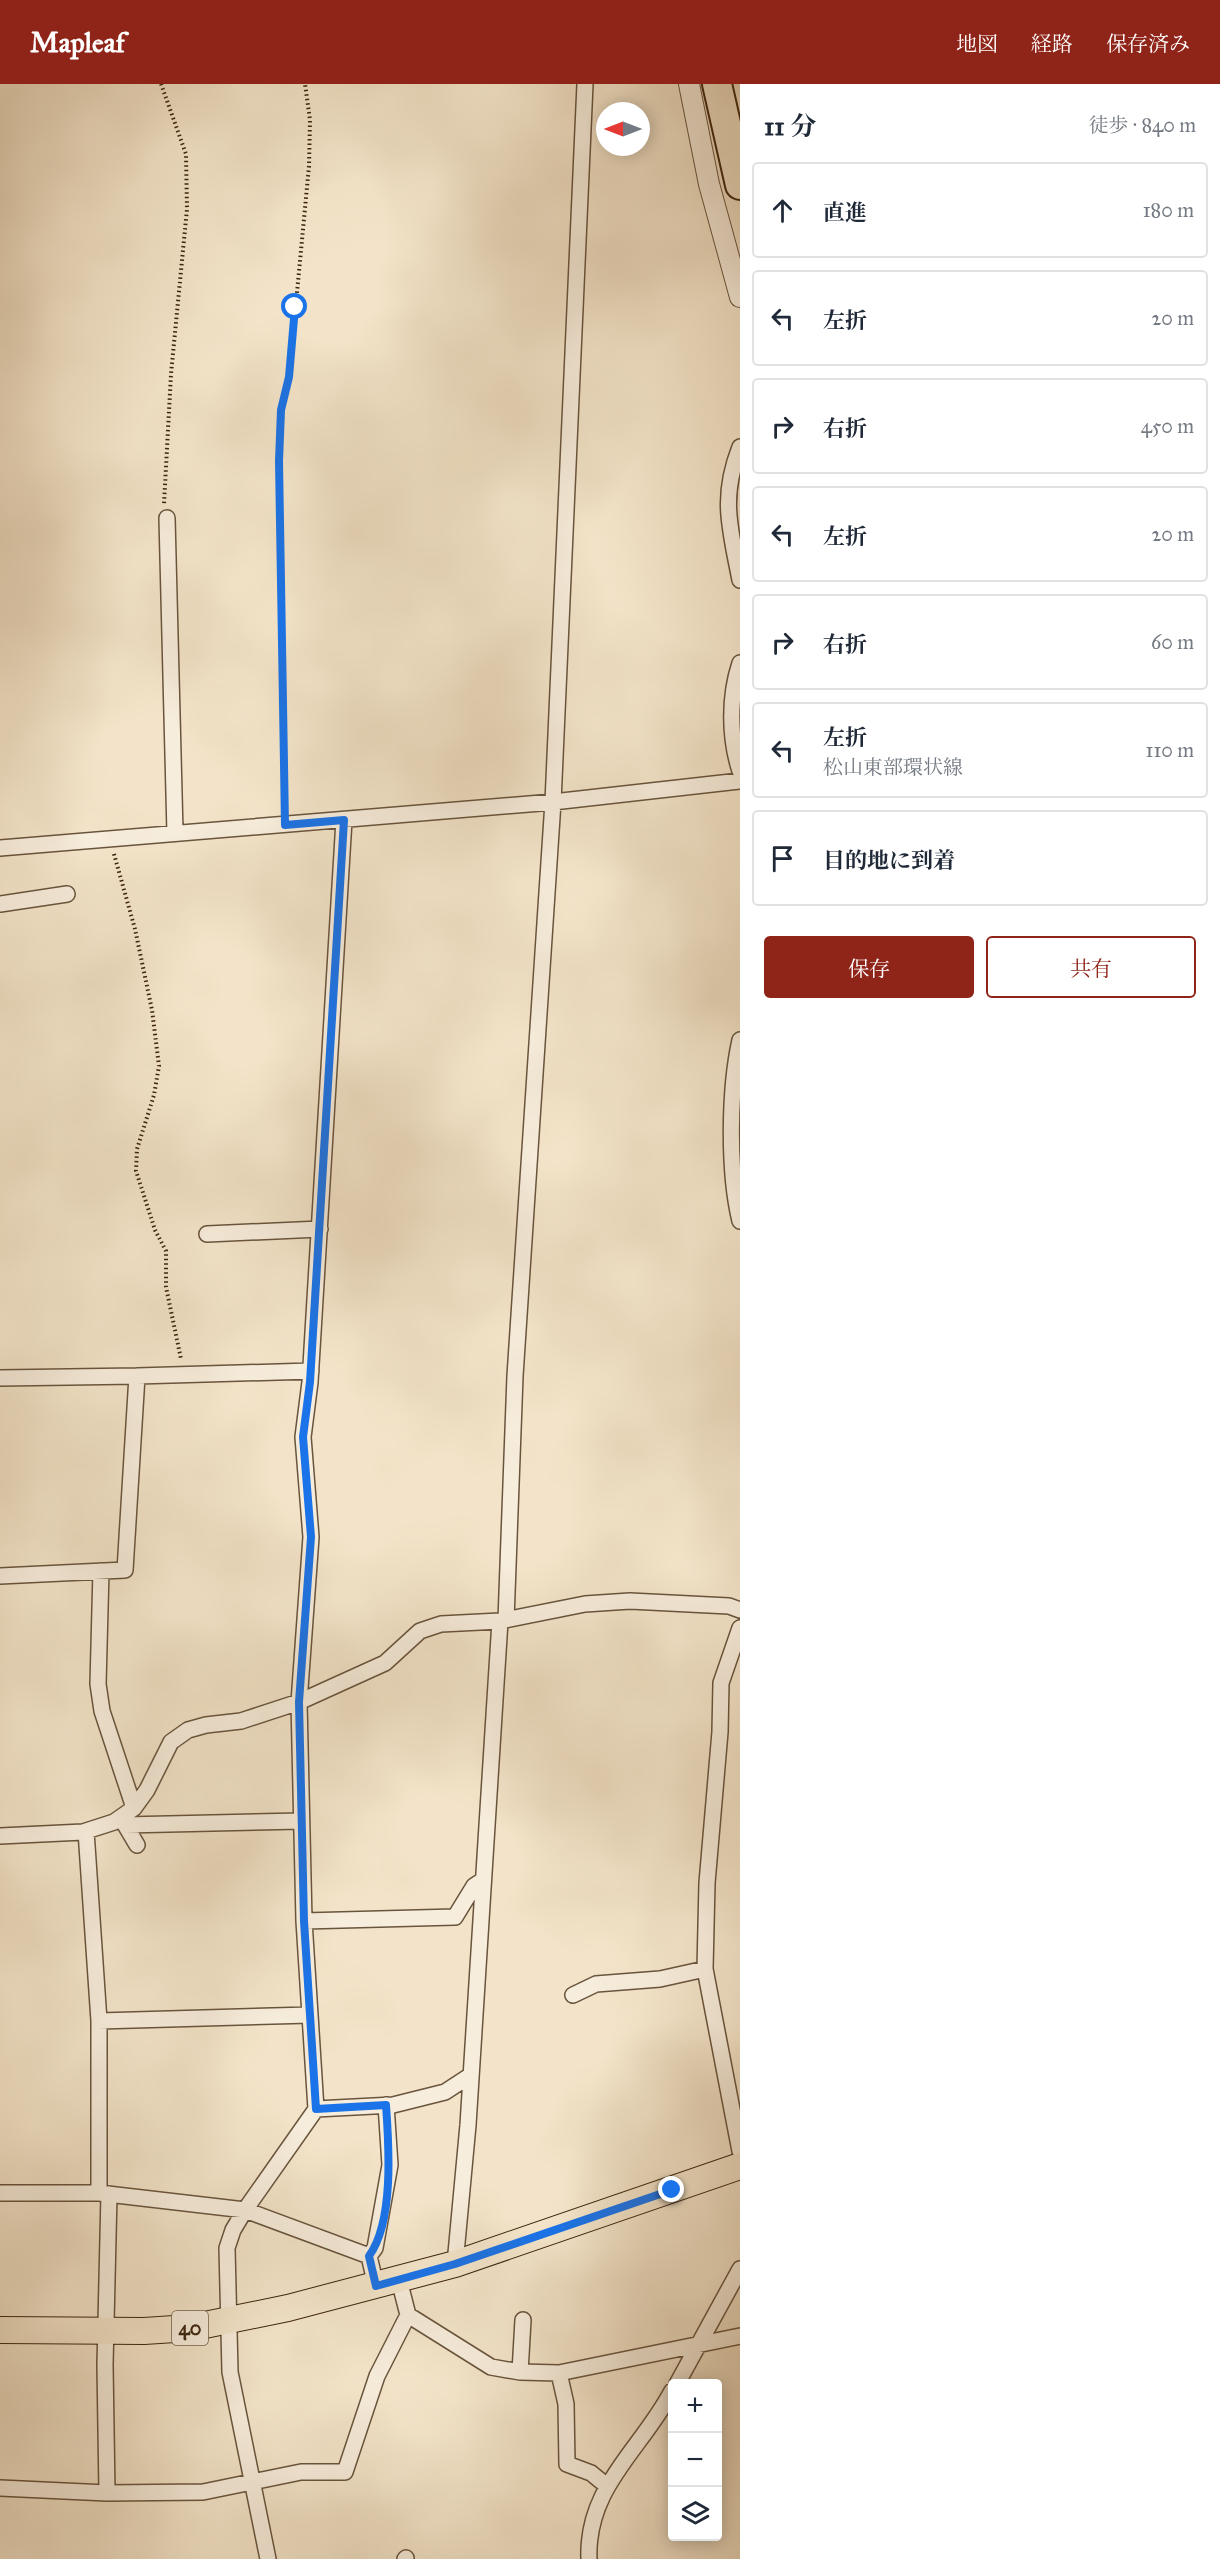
<!DOCTYPE html>
<html lang="ja">
<meta charset="utf-8">
<style>
:root{--surface:#fff;--page:#f2f2f3;--text:#1f2937;--muted:#747a83;--line:#e0e1e3;--accent:#8f2418}
body{margin:0;font-family:"IM FELL Great Primer","Noto Serif JP",serif;background:var(--page);color:var(--text)}
.controls{position:absolute;right:18px;bottom:18px;display:grid;overflow:hidden;border-radius:6px;box-shadow:0 3px 15px #0003}
.controls button{width:54px;height:54px;display:grid;place-items:center;padding:0;border:0;border-bottom:2px solid var(--line);background:var(--surface);color:var(--text);font:30px sans-serif}
.compass{position:absolute;left:596px;top:18px;width:54px;height:54px;border-radius:50%;background:var(--surface);box-shadow:0 3px 15px #0003;rotate:270deg}
.stop{position:absolute;width:18px;height:18px;margin:-14px;border:4px solid #1a73e8;border-radius:50%;background:#fff}
.stop.end{background:#1a73e8;border-color:#fff;box-shadow:0 2px 6px #0008}
.list{margin:0;padding:0;list-style:none}
h2{display:flex;justify-content:space-between;align-items:center;height:78px;margin:0;padding:0 24px;font-size:26px}
h2 small{font-size:20px;font-weight:400;color:var(--muted)}
.list li{display:grid;grid-template-columns:39px 1fr auto;gap:18px;align-items:center;box-sizing:border-box;height:96px;margin:0 12px 12px;padding:0 12px;border:2px solid var(--line);border-radius:6px}
.list b{display:block;font-size:22px;white-space:nowrap}
.list p{margin:0;font-size:20px;white-space:nowrap;color:var(--muted)}
.list em{font-size:20px;font-style:normal;color:var(--muted)}
.actions{display:flex;gap:12px;padding:18px 24px}
.actions a{flex:1;padding:14px 0;border:2px solid var(--accent);border-radius:6px;text-align:center;font-size:21px;color:var(--accent)}
.actions .main{background:var(--accent);color:#fff}
.icon{flex:none;width:33px;height:33px;fill:none;stroke:currentColor;stroke-width:2;stroke-linecap:round;stroke-linejoin:round}
.map{position:relative;flex:none;width:740px;height:2475px;overflow:hidden}
header{display:flex;align-items:center;gap:36px;box-sizing:border-box;height:84px;padding:0 30px;background:var(--accent);color:#fff}
header strong{font-size:28px}
nav{display:flex;gap:33px;margin-inline-start:auto;font-size:21px}
main{display:flex}
aside{flex:1;background:var(--surface)}
.map>svg:first-child{display:block}
.lines{fill:none;stroke-linecap:round;stroke-linejoin:round}
.minor-casing{stroke:#69543d;stroke-width:18}
.tertiary-casing{stroke:#69543d;stroke-width:22}
.primary-casing{stroke:#3b240e;stroke-width:28}
.motorway-casing{stroke:#3b240e;stroke-width:32}
.path{stroke:#3b240e;stroke-width:4;stroke-dasharray:1.5 3;stroke-linecap:butt}
.minor{stroke:#f7eddc;stroke-width:15}
.tertiary{stroke:#f7eddc;stroke-width:20}
.primary{stroke:#f3e4c9;stroke-width:26}
.motorway{stroke:#f3e4c9;stroke-width:28}
.route{stroke:#1a73e8;stroke-width:8}
.labels{text-anchor:middle;stroke-width:6;stroke-linejoin:round;paint-order:stroke}
.shield{fill:#f7eddc;stroke:#73604c;stroke-width:1.5}
.shield-label{font-size:20px;font-weight:bold;fill:#3b240e}
</style>
<header>
<strong>Mapleaf</strong>
<nav><a>地図</a><a>経路</a><a>保存済み</a></nav>
</header>
<main>
<div class="map">
<svg width="740" height="2475" viewBox="0 0 740 2475">
<rect width="100%" height="100%" fill="#f3e4c9"/>
<filter id="stains"><feTurbulence type="fractalNoise" baseFrequency=".00333" numOctaves="4"/><feColorMatrix values="0 0 0 0 .2 0 0 0 0 .09 0 0 0 0 .02 0 0 0 .5 -.17"/></filter>
<radialGradient id="worn" r=".72"><stop offset=".6" stop-color="#630" stop-opacity="0"/><stop offset="1" stop-color="#630" stop-opacity=".3"/></radialGradient>
<g class="lines">
<defs>
<path id="minor" d="M740,363C720,414 730,444 740,496
M167,434L175,749
M740,579C729,612 729,653 740,687
M0,764L553,718L740,697
M0,820L67,810
M740,956C729,1006 728,1087 740,1137
M207,1150L320,1145
M137,1292L311,1287
M0,1294L137,1292L125,1486L0,1492
M101,1487L98,1600L102,1627L134,1724
M506,1536L515,1292L553,718L585,0
M740,1544L721,1599L720,1648L707,1799L705,1885L740,2067
M121,1734L137,1761
M125,1741L301,1737
M86,1747L99,1937V2109
M0,1752L83,1748L114,1738L134,1724L147,1706L171,1658L188,1646L206,1641L241,1637L299,1618L385,1579L420,1547L441,1540L500,1537L585,1520L630,1517L729,1522L740,1526
M304,1837L455,1833L474,1802L483,1796
M573,1911L596,1900L660,1895L705,1885
M99,1937L310,1931
M316,2025L393,2021L445,2008L471,1991
M0,2109H99L245,2126L369,2172L376,2202
M369,2172L375,2164L390,2081L386,2021
M455,2180L468,2041L500,1537
M399,2196L408,2231L491,2283L520,2288L559,2289L740,2252
M520,2288L523,2236
M559,2289L566,2320L567,2380L591,2389L607,2402
M677,2300L740,2185
M0,2404L107,2409L203,2408L301,2388H345L377,2292L408,2231
M107,2409L105,2281L109,2110
M268,2475L230,2288L227,2164L233,2146L245,2126L316,2025L304,1837L299,1618L311,1453L303,1353L310,1298L344,736
M405,2475L406,2474
M589,2475C586,2403 641,2366 672,2307"/>
<path id="tertiary" d="M689,0L709,100L740,213"/>
<path id="primary" d="M0,2246L144,2247L190,2244L288,2224L455,2180L740,2082"/>
<path id="motorway" d="M717,0L740,101"/>
</defs>
<use href="#minor" class="minor-casing"/>
<use href="#tertiary" class="tertiary-casing"/>
<use href="#primary" class="primary-casing"/>
<use href="#motorway" class="motorway-casing"/>
<path class="path" d="M161,0L186,70L187,125L171,290L164,420
M285,725L279,377L281,326L289,293L309,82L310,36L305,0
M114,770L135,845L152,926L159,982L154,1011L137,1065L136,1087L155,1146L166,1167V1203L181,1275"/>
<use href="#minor" class="minor"/>
<use href="#tertiary" class="tertiary"/>
<use href="#primary" class="primary"/>
<use href="#motorway" class="motorway"/>
</g>
<g class="lines">
<path class="route" d="M295,223L289,293L281,326L279,377L285,741L344,736L310,1298L303,1353L311,1453L299,1618L304,1837L316,2025L386,2021C389,2062 394,2138 369,2172L376,2202L455,2180L672,2106"/>
</g>
<g class="labels">
<rect class="shield" x="172" y="2227" width="36" height="34" rx="4.5"/>
<g class="shield-label">
<text x="190" y="2251">40</text>
</g>
</g>
<rect width="100%" height="100%" filter="url(#stains)"/>
<rect width="100%" height="100%" fill="url(#worn)"/>
</svg>
<div class="controls">
<button>+</button>
<button>−</button>
<button><svg class="icon" aria-label="layers" viewBox="0 0 24 24"><path d="M12 4l9 5-9 5-9-5zM3 14l9 5 9-5"/></svg></button>
</div>
<svg class="compass" viewBox="-18 -18 36 36"><path d="M0-13l5 13h-10z" fill="#e53935"/><path d="M0 13l5-13h-10z" fill="#747a83"/></svg>
<div class="stop" style="left:295px;top:223px"></div>
<div class="stop end" style="left:672px;top:2106px"></div>
</div>
<aside>
<h2>11 分<small>徒歩 · 840 m</small></h2>
<ul class="list">
<li><svg class="icon" aria-label="ahead" viewBox="0 0 24 24"><path d="M12 20V5M6 11l6-6 6 6"/></svg><div><b>直進</b></div><em>180 m</em></li>
<li><svg class="icon" aria-label="left" viewBox="0 0 24 24"><path d="M17 20v-9H6M10 6l-5 5 5 5"/></svg><div><b>左折</b></div><em>20 m</em></li>
<li><svg class="icon" aria-label="right" viewBox="0 0 24 24"><path d="M7 20v-9h11M14 6l5 5-5 5"/></svg><div><b>右折</b></div><em>450 m</em></li>
<li><svg class="icon" aria-label="left" viewBox="0 0 24 24"><path d="M17 20v-9H6M10 6l-5 5 5 5"/></svg><div><b>左折</b></div><em>20 m</em></li>
<li><svg class="icon" aria-label="right" viewBox="0 0 24 24"><path d="M7 20v-9h11M14 6l5 5-5 5"/></svg><div><b>右折</b></div><em>60 m</em></li>
<li><svg class="icon" aria-label="left" viewBox="0 0 24 24"><path d="M17 20v-9H6M10 6l-5 5 5 5"/></svg><div><b>左折</b><p>松山東部環状線</p></div><em>110 m</em></li>
<li><svg class="icon" aria-label="arrive" viewBox="0 0 24 24"><path d="M6 21V4h12l-3 4 3 4H6"/></svg><div><b>目的地に到着</b></div></li>
</ul>
<div class="actions"><a class="main">保存</a><a>共有</a></div>
</aside>
</main>
